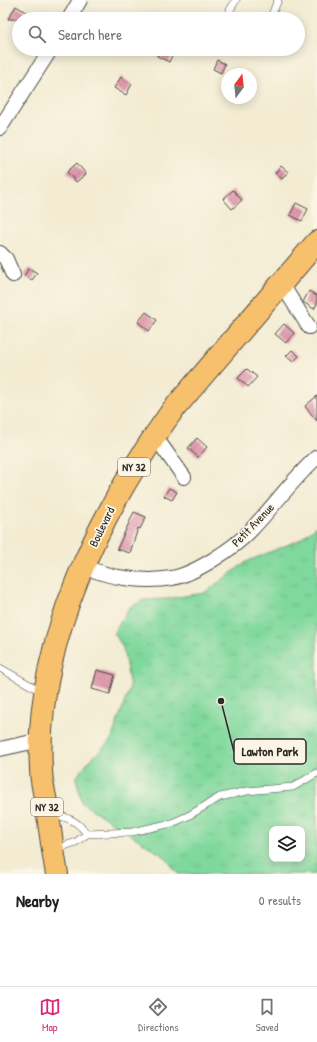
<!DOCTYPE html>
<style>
:root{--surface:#fff;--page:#f6f6f6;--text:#202124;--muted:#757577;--line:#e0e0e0;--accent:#db2777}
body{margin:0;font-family:"Patrick Hand",sans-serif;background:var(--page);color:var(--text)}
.controls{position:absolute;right:12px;bottom:12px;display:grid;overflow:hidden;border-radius:8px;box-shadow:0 2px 10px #0003}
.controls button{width:36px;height:36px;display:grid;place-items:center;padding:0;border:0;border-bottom:1px solid var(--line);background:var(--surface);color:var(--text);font:20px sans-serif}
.compass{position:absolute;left:221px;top:68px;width:36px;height:36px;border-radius:50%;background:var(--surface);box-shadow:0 2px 10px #0003;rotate:15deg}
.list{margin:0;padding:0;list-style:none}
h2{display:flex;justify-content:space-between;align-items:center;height:52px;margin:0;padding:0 16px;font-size:17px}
h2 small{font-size:13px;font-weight:400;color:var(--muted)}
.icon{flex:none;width:22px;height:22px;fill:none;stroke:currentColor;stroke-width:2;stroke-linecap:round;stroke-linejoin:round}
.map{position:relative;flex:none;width:317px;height:874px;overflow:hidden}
.search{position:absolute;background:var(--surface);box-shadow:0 2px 10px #0003;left:12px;right:12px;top:12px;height:44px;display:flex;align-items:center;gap:10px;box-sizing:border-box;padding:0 14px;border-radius:22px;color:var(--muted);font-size:15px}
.sheet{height:112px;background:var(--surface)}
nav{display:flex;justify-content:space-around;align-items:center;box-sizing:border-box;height:56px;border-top:1px solid var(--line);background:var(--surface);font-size:11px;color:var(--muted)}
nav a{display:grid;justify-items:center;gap:2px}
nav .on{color:var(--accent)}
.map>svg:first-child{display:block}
.park{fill:url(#park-tufts);stroke:#558264;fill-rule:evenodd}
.building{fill:url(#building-hatch)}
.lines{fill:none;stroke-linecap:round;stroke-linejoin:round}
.service-casing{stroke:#494844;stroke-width:8}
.minor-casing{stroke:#494844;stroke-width:16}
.primary-casing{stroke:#494844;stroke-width:24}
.service{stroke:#fff;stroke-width:7}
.minor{stroke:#fff;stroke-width:14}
.primary{stroke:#f7c06c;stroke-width:22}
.labels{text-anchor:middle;stroke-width:3.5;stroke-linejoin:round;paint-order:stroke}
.shield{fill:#fcf5e5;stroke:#6a6863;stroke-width:1}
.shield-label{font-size:11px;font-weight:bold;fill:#2b2b2b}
.street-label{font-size:12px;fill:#2b2b2b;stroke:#fcf5e5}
.leader{fill:none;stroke:#2b2b2b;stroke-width:1.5}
.callout-dot{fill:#2b2b2b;stroke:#fcf5e5;stroke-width:1.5}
.callout{fill:#fcf5e5;stroke:#2b2b2b;stroke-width:1.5}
.callout-label{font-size:13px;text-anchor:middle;font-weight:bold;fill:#2b2b2b}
</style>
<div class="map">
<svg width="317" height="874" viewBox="0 0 317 874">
<defs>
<pattern id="park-tufts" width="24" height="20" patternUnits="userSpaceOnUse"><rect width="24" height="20" fill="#7fd89d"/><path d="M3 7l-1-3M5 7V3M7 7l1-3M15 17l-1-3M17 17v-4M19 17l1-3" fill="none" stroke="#6eba87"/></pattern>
<pattern id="building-hatch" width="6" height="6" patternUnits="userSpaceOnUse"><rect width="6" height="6" fill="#dc8da6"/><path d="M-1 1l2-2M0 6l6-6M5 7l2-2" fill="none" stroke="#b37387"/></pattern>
</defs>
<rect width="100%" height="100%" fill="#fcf5e5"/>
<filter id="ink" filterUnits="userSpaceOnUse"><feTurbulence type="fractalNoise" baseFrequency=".025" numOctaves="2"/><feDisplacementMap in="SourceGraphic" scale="8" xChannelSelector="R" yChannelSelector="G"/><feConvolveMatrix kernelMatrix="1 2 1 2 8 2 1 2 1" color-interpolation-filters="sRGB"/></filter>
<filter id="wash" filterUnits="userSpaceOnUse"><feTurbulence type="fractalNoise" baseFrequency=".012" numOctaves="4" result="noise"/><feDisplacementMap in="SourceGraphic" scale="16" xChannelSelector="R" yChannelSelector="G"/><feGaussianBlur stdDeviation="0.9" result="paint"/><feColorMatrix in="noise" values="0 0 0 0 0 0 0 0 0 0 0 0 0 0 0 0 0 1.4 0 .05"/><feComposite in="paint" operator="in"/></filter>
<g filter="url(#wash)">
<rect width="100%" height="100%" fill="#f3ecd3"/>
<path class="park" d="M317,526V874H178L165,857L82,803L76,778L87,763L111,740L130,687L123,648L114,632L130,607L144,600L166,599L204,593L246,562L299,540ZM272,829H302V859H272Z"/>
<g id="blocks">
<path class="building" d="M16,6L28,13L24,19H8Z
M161,49H175L169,62L157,56Z
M217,60L225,64L221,73L213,69Z
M121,77L132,84L126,95L114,88Z
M77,163L86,174L76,182L67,172Z
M281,166L288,172L282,179L275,173Z
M233,190L242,200L232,209L223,199Z
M296,203L308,209L302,221L290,215Z
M29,268L37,273L32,280L24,276Z
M309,291L317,296V304L314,309L303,302Z
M146,312L157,320L149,331L138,322Z
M284,324L294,333L286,343L275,334Z
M292,350L299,356L293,362L286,356Z
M247,369L257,377L248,387L238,378Z
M317,396V421L305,406Z
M197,438L207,447L198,457L188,448Z
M169,488L177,492L172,500L164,496Z
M134,512L146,517L140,529L138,528L130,553L117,549Z
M97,670L115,675L110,694L92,689Z"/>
</g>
</g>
<g filter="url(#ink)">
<use href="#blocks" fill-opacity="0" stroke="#494844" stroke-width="1"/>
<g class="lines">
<defs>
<path id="service" d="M236,0L230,10V15L238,19
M270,19L278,0
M0,668L44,693
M50,814C67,817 77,820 87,834
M56,849L76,842L87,834L132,832L172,823L188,816L220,797L247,791L293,787L317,773"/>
<path id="minor" d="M69,19L80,0
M0,128L51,49
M0,253L6,259L13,275
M281,283L309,327
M154,435L184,477
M83,567C94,570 106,575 118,577C135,580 155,581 172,578C195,574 234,548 250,531C273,507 292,480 317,457
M0,749L41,740"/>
<path id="primary" d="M57,874C53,852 50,830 47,808C45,795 41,782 41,769C34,643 101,510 172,411L317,242"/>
</defs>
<use href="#service" class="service-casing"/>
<use href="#minor" class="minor-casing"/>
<use href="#primary" class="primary-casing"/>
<use href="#service" class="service"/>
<use href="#minor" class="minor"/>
<use href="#primary" class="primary"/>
</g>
</g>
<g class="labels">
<g class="shield">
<rect x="118" y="458" width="32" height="18" rx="3"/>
<rect x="31" y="798" width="32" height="18" rx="3"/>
</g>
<g class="shield-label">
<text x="134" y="471">NY 32</text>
<text x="47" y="811">NY 32</text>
</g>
<g class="street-label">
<text transform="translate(253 525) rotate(-46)" y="4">Petit Avenue</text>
<text transform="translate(102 527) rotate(-64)" y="4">Boulevard</text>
</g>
</g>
<path class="leader" d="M221 701L234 752"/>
<circle class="callout-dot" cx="221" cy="701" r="4"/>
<rect class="callout" x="234" y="739" width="72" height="25" rx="4"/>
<g class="callout-label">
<text x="270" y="756">Lawton Park</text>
</g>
</svg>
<div class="controls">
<button><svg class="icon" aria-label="layers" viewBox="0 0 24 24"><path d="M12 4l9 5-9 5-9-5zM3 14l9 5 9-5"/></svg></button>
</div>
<svg class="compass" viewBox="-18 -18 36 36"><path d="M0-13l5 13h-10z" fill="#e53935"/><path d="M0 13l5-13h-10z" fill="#757577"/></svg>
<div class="search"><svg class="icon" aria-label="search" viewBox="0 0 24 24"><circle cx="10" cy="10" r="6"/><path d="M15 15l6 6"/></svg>Search here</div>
</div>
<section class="sheet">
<h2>Nearby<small>0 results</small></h2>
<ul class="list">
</ul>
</section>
<nav>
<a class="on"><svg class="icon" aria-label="map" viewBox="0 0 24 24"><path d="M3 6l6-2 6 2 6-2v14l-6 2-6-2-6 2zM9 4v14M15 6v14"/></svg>Map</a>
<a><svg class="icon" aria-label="directions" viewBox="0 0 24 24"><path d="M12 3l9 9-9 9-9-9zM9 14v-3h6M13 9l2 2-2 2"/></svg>Directions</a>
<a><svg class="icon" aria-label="saved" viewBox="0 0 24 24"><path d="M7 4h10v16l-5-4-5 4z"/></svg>Saved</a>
</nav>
